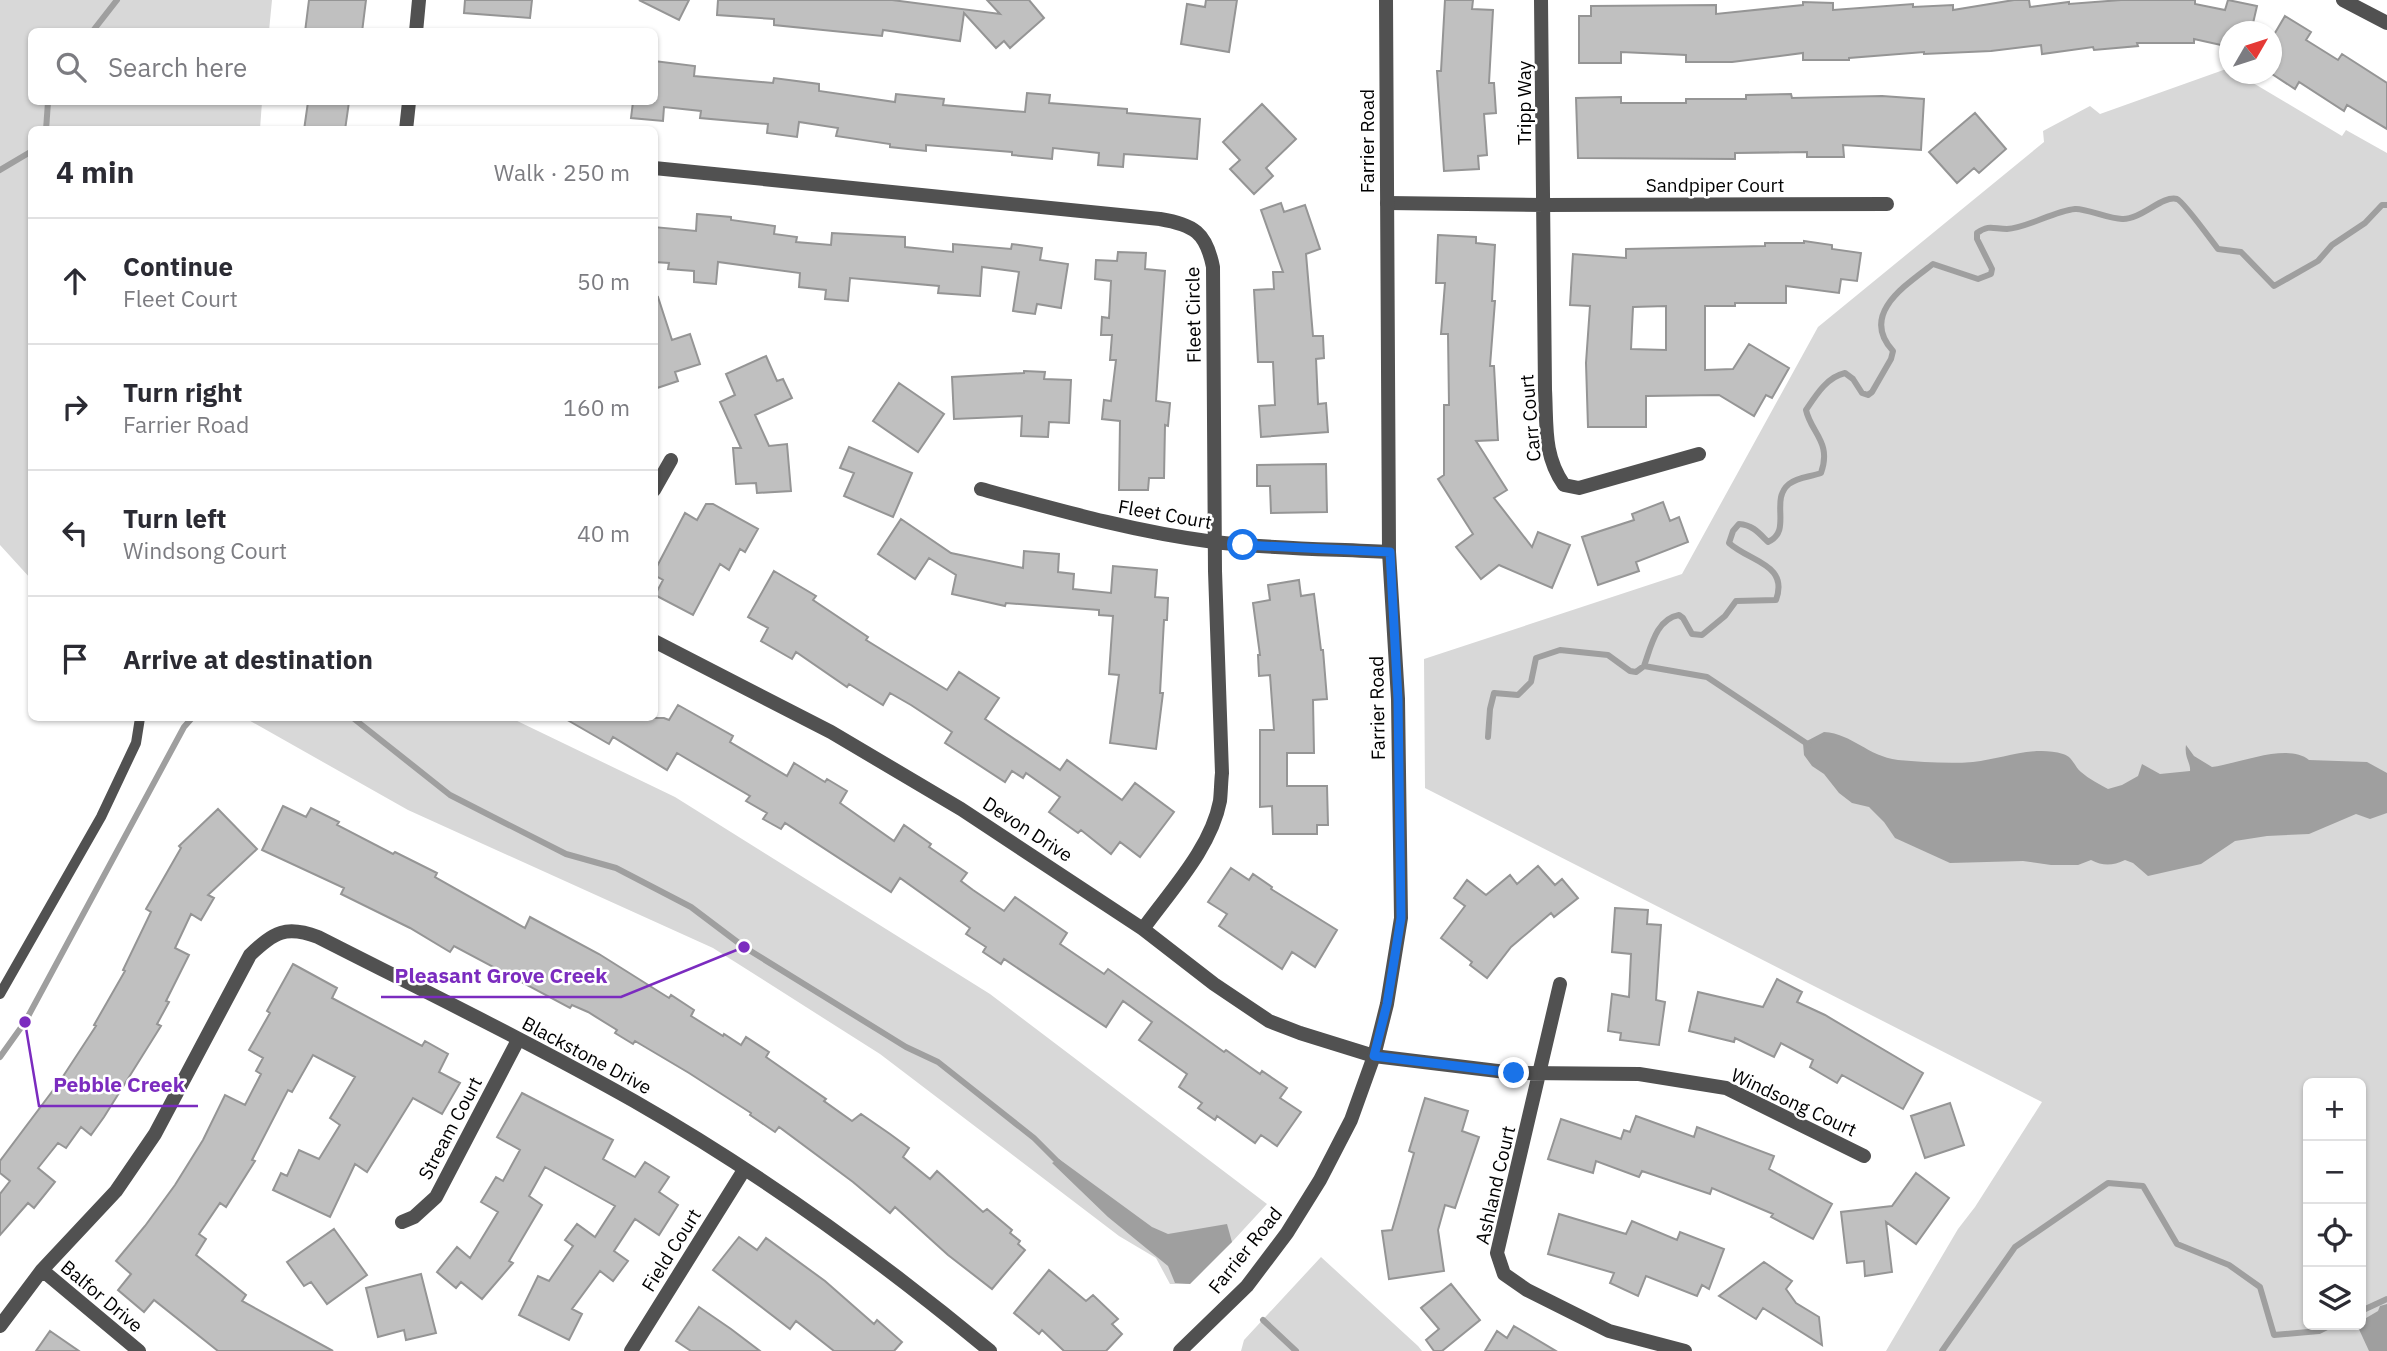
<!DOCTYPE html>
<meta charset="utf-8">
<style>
:root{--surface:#fff;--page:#f7f7f7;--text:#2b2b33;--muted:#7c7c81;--line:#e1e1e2}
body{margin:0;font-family:"IBM Plex Sans",sans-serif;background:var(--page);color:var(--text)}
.controls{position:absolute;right:21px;bottom:21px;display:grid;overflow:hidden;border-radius:10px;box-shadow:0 2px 5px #0004}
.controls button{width:63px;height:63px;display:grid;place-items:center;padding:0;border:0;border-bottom:2px solid var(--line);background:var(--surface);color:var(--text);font:35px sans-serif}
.compass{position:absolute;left:2219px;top:21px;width:63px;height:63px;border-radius:50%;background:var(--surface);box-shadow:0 2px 5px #0004;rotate:51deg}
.stop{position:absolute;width:21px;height:21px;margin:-16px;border:5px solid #1a73e8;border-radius:50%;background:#fff}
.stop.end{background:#1a73e8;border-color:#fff;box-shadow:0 2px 7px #0008}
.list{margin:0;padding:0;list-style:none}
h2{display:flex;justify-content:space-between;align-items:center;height:91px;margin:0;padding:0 28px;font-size:30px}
h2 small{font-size:23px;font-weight:400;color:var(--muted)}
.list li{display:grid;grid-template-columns:46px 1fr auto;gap:21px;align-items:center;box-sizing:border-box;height:126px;padding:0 28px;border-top:2px solid var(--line)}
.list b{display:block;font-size:26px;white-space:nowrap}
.list p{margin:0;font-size:23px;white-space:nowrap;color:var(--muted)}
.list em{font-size:23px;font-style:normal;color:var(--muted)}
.icon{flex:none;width:38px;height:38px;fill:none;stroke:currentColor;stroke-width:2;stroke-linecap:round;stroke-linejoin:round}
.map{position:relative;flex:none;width:2387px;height:1351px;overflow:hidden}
.search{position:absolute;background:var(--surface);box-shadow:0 2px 5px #0004;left:28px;top:28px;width:630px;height:77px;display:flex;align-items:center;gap:18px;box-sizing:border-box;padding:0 24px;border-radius:10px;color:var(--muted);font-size:26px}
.panel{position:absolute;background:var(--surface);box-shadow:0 2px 5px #0004;left:28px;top:126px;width:630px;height:595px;border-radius:10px}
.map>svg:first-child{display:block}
.green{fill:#d8d8d8;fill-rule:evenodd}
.water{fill:#9f9f9f}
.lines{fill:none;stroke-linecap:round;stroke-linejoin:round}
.stream{stroke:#9f9f9f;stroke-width:6}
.building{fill:#c0c0c0;stroke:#959595;stroke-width:2;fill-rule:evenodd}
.service{stroke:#515151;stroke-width:10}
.minor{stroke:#515151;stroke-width:14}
.tertiary{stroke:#515151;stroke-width:14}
.route{stroke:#1a73e8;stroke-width:9}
.labels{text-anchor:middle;stroke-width:5;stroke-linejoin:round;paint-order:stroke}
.street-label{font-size:19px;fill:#000;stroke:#fff}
.leader{fill:none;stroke:#7b2cbf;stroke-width:2.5}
.callout-dot{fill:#7b2cbf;stroke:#fff;stroke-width:2.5}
.callout-label{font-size:21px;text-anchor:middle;font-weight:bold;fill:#7b2cbf;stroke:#fff;stroke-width:5;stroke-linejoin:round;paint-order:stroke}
</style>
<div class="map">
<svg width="2387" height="1351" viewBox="0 0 2387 1351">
<rect width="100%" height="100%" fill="#fff"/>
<path class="green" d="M0,0H272L269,31L32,32V102H262L260,129L32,130L31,579L0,545Z
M2229,68L2230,74H2238L2342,136L2346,130L2387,153V1351H1886L1958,1229L1975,1207L2042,1102L1425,788L1424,659L1682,574L1818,327L2044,142L2043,131L2090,106L2100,114ZM2308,1083H2361V1325H2308Z
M245,718H511L675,797L990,994L1267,1204L1232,1242L1187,1284H1170L1156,1258L1119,1236L880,1054L713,948L408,810Z
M1321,1257L1418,1346L1422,1351H1241L1244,1340Z"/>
<path class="water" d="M1824,732C1853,734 1867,756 1898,760C1922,762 1949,764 1973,762C2003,759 2033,745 2063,754C2073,757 2074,766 2081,772C2089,779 2099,784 2108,789L2122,785L2138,776L2142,764L2160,774L2190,771C2191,763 2184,758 2186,745L2194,756L2212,767C2238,764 2288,742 2309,760L2367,762L2387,773V813L2370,819L2356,814L2309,834L2267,836L2235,841L2201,864L2148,876L2133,863L2125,860C2112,866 2103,866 2091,860L2078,865H2051L2023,861L1950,863L1895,838L1884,822L1869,807L1852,803L1839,793L1824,774L1812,766L1804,755L1803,743Z
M1059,1159L1152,1227L1168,1234L1227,1224L1232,1242L1190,1284L1175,1283L1168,1266L1108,1217L1052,1163Z
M2387,1304V1351H2369L2357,1325H2361V1321L2378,1311L2380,1306Z"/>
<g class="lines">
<path class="stream" d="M92,32L117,0
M46,130L48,102
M0,170L32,151
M1644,666C1651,647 1656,619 1679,615L1683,618L1692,634L1702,635L1725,616L1736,601L1776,600C1789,564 1750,562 1729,543L1733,531L1739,524C1753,525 1759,533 1768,542C1793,531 1769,500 1789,484C1798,477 1810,477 1821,473C1832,442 1811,433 1806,410C1816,395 1827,377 1845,373L1853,379L1862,393L1868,395L1872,392L1891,359L1893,351C1859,314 1906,285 1933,264L1978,279L1991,274L1992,269L1977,239V233C1989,224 1994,229 2007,229C2027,228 2054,211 2075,209C2085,208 2109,219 2122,219C2141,220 2162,195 2177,199C2183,201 2211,240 2218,249L2241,252L2274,286L2318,261L2332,245L2365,223L2382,205H2387
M353,718L450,795L566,854L616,868L691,907L744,947L906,1047L938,1062L1034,1138L1061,1165
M1488,737L1490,709L1494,693L1518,695L1531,682L1536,658L1560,650L1608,655L1630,671L1636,672L1644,666L1707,677L1809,745
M0,1057L25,1022L184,727L192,718
M2361,1311L2387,1299
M1263,1320L1296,1351
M1942,1351L2015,1247L2108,1183L2143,1186L2177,1244L2229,1265L2260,1287L2274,1335L2319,1331L2331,1325"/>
</g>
<path class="building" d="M309,0H366L362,32H305Z
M465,0H532L530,18L464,13Z
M639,0H689L679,20Z
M718,0H892L1000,14L987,0H1029L1044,18L1010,48L1004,41L996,48L964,13L960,41L883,30L882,36L774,25V19L717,15Z
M1206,0H1237L1229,52L1181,44L1187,4L1205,7Z
M1445,0H1473L1472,9L1493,10L1489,83H1494L1496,113L1484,114L1487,155L1478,156L1479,169L1444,171L1437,71H1441Z
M2014,0H2029L2030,7L2069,2V4L2121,0H2195V4L2225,10L2228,0L2257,6L2251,32H2230V47L2194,39V43H2137L2138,46L2094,50L2093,47L2042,54L2041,45L1991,51L1924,54V52L1849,58V60H1803V53L1732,62H1686V55L1621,52V63H1579V16H1591V6L1716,5V14L1803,5V2L1833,3V10L1913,4V7L1953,5V10Z
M2285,16L2311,32L2306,40L2338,60L2342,54L2387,83V129L2347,105L2344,111L2299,82L2295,89L2272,74V38Z
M654,61L695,66L694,76L773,83L774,78L819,84V91L895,102L896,94L944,99L943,105L1025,112L1027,93L1050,95L1049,103L1127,109V113L1200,119L1197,159L1124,154L1123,167L1098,165L1099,153L1053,148L1052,159L1012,155V152L926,145V151L890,147V144L836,136L838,128L799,122L797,137L767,133L768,124L700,118L701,111L664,107L663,121L631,118L633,102H654Z
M1791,94L1792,98L1882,96L1924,99L1921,150L1843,145L1844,157H1807V152L1735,153V159L1578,158L1576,98L1621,97V103H1686V99H1746V95Z
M308,102H349L345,130H304Z
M1262,104L1296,139L1266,168L1273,176L1254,194L1230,169L1240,160L1223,142Z
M1975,113L2006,149L1979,173L1974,168L1957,183L1929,152Z
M1281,203L1284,212L1305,205L1320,249L1306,254L1313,336H1323L1324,358L1316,359L1318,404L1326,403L1328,432L1261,437L1259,406L1275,405L1273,362H1258L1254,290L1274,289L1273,272H1283L1261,210Z
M697,214L731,217V220L775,226L774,234L797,237L796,242L831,245L832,233L905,237V247L953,252V244L1011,249L1012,244L1042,248L1040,260L1068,264L1061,308L1037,304L1035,314L1013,311L1019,272L982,267L980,296L938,293L939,286L850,278L848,301L825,299L826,290L799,287L800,273L718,262L716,284L694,282V271L668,269L669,263L654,262V227L696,231Z
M1438,235L1476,237V243L1495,245L1492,301H1495L1490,366H1494L1498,440L1476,441L1507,490L1494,498L1532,547L1538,532L1570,545L1552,588L1499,565L1481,579L1456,547L1473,534L1438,479L1444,475V405H1449L1448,334H1441L1445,283H1436Z
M1804,241L1832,245V249L1861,253L1857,281L1841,279L1839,293L1786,286V303H1735V306H1705V370L1733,369L1749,344L1789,368L1772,398L1766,395L1754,416L1719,395L1646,396V427H1588L1586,363L1590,306L1570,305L1573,254L1626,258V249L1765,246V243H1804ZM1666,306V350L1631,349L1633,307Z
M1118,252L1146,253L1145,269L1165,271L1156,401L1170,403L1168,426L1165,425L1164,478H1149L1148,490H1119L1120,421L1102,419L1104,400L1111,401L1116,360H1110L1112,335H1101L1102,317L1109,318L1111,281L1095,279L1096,260L1117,261Z
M658,297L672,340L690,334L700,364L675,372L678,381L654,389V298Z
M766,356L777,381L783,379L792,398L755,415L769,446L787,444L791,491L757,493L756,483L736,484L733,448H741L720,402L735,395L726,374Z
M1024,371L1045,372L1044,379L1071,380L1069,423L1049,422L1048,437L1021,436L1022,416L954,419L952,377L1024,373Z
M899,383L944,414L918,452L873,421Z
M849,447L912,473L893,517L844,496L854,473L840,468Z
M1326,464L1327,512L1271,513L1270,486H1257V465Z
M1663,502L1670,521L1679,517L1688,542L1636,562L1639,571L1598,585L1582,537L1634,520L1632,514Z
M706,504H713L758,529L745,552L740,549L729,570L720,564L693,615L655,595L663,580L654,575V572L685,513L697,520Z
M901,519L951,553L1023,568L1024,551L1059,554L1058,572L1074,574L1073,589L1111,593L1113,566L1157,570L1155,597L1168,598L1167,620H1164L1160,693H1163L1156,749L1110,743L1119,675L1109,674L1113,616L1099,615V610L1006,603L1005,606L952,594L956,575L929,558L915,579L878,554Z
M774,571L816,596L813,600L868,637L866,640L947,690L959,672L999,698L985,719L1060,770L1067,760L1122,800L1135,783L1174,812L1140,857L1120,842L1111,854L1081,830L1078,833L1049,812L1060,797L1026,773L1023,778L1012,771L1005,782L945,743L952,732L911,705L890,693L883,705L849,684L847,687L796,652L792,659L761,641L768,628L748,617Z
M1299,580L1301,596L1314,594L1321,650H1323L1327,699L1313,700L1314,753H1287V786H1327L1328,825H1317V834H1273L1272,806L1260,807V730H1274L1270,675L1259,676L1258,655H1260L1253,603L1270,600L1268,585Z
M678,705L733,736L730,742L787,776L794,763L825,782L827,779L847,791L840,803L894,841L904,825L931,844L929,847L967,873L961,881L973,890L1004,911L1015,897L1067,933L1060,944L1104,974L1108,969L1224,1052L1226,1050L1260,1074L1262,1071L1287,1088L1280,1098L1301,1112L1277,1146L1261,1135L1255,1143L1217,1116L1215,1120L1198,1108L1202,1103L1179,1087L1187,1074L1139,1040L1152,1022L1123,1001L1106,1027L1004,959L1001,964L983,952L986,947L966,934L970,928L900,878L891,892L785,823L781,829L763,819L767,813L746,801L750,796L677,753L667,770L613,737L609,744L564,718H664L669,720Z
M283,806L306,817L311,808L339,822L337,825L393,854L395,852L437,873L435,877L525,928L530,917L599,954L669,998L671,995L694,1010L691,1016L723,1036L724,1034L741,1045L746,1037L769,1052L766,1057L826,1099L824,1101L852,1121L861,1114L890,1134L909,1148L903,1157L930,1179L937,1171L983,1212L987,1209L1012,1230L1010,1233L1020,1241L1018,1244L1025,1250L992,1289L948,1255L895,1207L890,1213L853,1182L779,1127L775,1132L750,1115L751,1113L689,1073L635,1041L633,1044L615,1033L617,1030L588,1012L572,1005L570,1008L454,946L450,952L410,928L341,894L344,888L262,850Z
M218,809L257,849L208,895L214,898L201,920L191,914L175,948L189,955L166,1001L169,1002L157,1024L161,1026L104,1117L91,1135L81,1127L66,1148L58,1143L38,1168L55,1182L34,1208L28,1203L0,1235V1194L10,1181L0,1173V1161L60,1081L96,1026L94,1025L125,971L123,970L151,912L146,909L181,848L179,846Z
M1538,866L1555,885L1562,879L1578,898L1554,917L1551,913L1511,947L1487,978L1470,965L1472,962L1441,938L1465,906L1454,898L1467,880L1486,895L1510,875L1517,884Z
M1231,868L1249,880L1253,874L1272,887L1271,889L1337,930L1315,967L1292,952L1282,969L1219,926L1227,914L1208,902Z
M1615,908L1648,910L1647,924L1661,925L1656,1000L1665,1002L1659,1045L1620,1040L1621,1033L1608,1031L1612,994L1629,997L1631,954L1612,952Z
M293,964L337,988L332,998L422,1046L425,1041L448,1054L439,1072L460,1083L442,1114L413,1098L367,1172L355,1164L330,1217L273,1190L281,1173L287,1176L299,1150L319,1159L340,1125L330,1118L355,1077L313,1055L292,1092L288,1090L252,1160L255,1161L226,1207L220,1203L199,1234L206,1239L196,1255L246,1295L242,1301L333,1351H218L154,1300L144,1312L118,1290L131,1274L116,1261L145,1226L175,1185L203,1140L225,1095L245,1105L261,1074L256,1071L263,1058L249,1050L270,1013L267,1011Z
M1777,979L1802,992L1797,1002L1825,1015L1923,1073L1903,1109L1842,1075L1837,1083L1810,1067L1813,1060L1781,1043L1774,1057L1735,1038L1734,1042L1689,1031L1698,992L1763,1007Z
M522,1093L613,1140L603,1159L635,1177L645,1162L669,1177L659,1192L678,1205L659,1235L635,1219L614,1251L628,1261L613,1281L600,1271L572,1309L582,1314L569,1340L519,1315L538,1276L549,1281L573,1246L565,1240L577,1224L595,1237L615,1206L545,1167L529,1196L542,1205L509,1261L513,1263L482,1299L461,1282L456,1288L437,1272L457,1247L470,1258L498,1212L481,1202L496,1177L503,1181L520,1150L497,1137Z
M1425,1098L1468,1111L1462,1131L1479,1137L1455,1208L1445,1205L1438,1230L1444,1271L1389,1279L1382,1231L1392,1230L1414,1153L1409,1151Z
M1950,1103L1964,1145L1925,1158L1911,1116Z
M1636,1116L1694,1137L1697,1127L1774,1156L1769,1169L1832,1204L1813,1239L1771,1217L1773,1214L1712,1188L1710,1194L1642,1171L1639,1177L1596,1161L1593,1173L1548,1159L1561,1119L1621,1139L1624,1130L1630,1132Z
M1916,1173L1949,1198L1916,1244L1886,1222L1892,1272L1865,1276L1864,1261L1847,1263L1841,1212L1892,1206Z
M1559,1214L1626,1234L1632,1221L1677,1240L1680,1232L1724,1249L1709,1289L1702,1285L1697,1296L1646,1276L1638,1296L1610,1283L1614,1273L1548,1254Z
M334,1229L367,1275L327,1304L311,1282L304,1286L287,1262Z
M739,1237L757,1250L766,1238L825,1281L874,1324L877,1320L902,1342L894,1351H834L796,1321L790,1329L713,1270Z
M1764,1262L1792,1281L1786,1289L1796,1303L1819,1317L1822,1345L1763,1308L1756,1319L1719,1296Z
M1049,1270L1086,1301L1093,1295L1118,1319L1112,1324L1122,1334L1106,1351H1064L1042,1330L1039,1334L1014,1313Z
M421,1274L436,1333L406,1340L404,1330L378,1337L366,1288Z
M1451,1284L1480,1320L1442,1351H1434L1426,1340L1439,1329L1421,1308Z
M699,1307L731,1329L760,1351H691L676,1341Z
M1514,1326L1556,1351H1485L1497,1331L1507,1338Z
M50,1331L79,1351H36Z"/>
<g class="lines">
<path class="service" d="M0,994L101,817L136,743L140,718"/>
<path class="minor" d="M1541,0L1545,390C1547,425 1543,455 1564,485L1579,488L1699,454
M2343,0L2387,23
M416,32L419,0
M406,130L409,102
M654,168L1160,219C1194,225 1206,232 1213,267L1215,571L1222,773C1221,782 1221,792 1220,801C1211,848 1171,890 1143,929
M1387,203L1544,205L1887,204
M981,489C1058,510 1135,532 1214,542C1272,549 1331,549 1389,552
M654,490L671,460
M654,641L831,732L961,809L1143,929L1214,984L1269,1021L1300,1033L1374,1056L1514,1073L1639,1074L1726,1088L1864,1156
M1560,984L1497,1253L1504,1274L1527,1290L1609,1331L1685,1351
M402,1222L414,1217L436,1197L518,1040
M42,1270L139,1351
M0,1326L42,1270L116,1191L155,1134L250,955C274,932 286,925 318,937C424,991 531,1043 634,1101C760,1173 879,1259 990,1351
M631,1351L744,1170"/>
<path class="tertiary" d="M1180,1351L1247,1286L1287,1233L1320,1180L1351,1120L1374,1056L1387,1004L1401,918L1398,699L1389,552L1386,0"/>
</g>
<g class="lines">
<path class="route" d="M1243,545L1390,552L1398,699L1401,918L1387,1004L1374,1056L1514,1073"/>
</g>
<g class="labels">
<g class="street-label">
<text transform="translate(1524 103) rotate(-90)" y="7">Tripp Way</text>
<text transform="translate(1367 141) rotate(-90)" y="7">Farrier Road</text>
<text x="1715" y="192">Sandpiper Court</text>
<text transform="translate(1193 315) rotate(-91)" y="7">Fleet Circle</text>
<text transform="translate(1530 418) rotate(-95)" y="7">Carr Court</text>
<text transform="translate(1165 514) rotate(10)" y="7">Fleet Court</text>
<text transform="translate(1377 708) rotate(-91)" y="7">Farrier Road</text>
<text transform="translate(1028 829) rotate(33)" y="7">Devon Drive</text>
<text transform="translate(587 1055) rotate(28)" y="7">Blackstone Drive</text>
<text transform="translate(1794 1102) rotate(25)" y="7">Windsong Court</text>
<text transform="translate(450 1128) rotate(-62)" y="7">Stream Court</text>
<text transform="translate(1495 1185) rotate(-77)" y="7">Ashland Court</text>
<text transform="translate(671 1250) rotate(-58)" y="7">Field Court</text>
<text transform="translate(1245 1250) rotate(-51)" y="7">Farrier Road</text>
<text transform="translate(102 1296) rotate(40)" y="7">Balfor Drive</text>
</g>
</g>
<path class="leader" d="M744 947L621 997H381M25 1022L39 1106H198"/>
<g class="callout-dot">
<circle cx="744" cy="947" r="7"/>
<circle cx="25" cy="1022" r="7"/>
</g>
<g class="callout-label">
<text x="501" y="983">Pleasant Grove Creek</text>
<text x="119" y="1092">Pebble Creek</text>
</g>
</svg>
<div class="controls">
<button>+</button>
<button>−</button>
<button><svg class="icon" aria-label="locate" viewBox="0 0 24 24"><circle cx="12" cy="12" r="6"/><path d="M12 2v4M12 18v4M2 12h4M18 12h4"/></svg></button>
<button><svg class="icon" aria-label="layers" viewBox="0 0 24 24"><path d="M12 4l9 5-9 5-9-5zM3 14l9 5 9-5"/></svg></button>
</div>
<svg class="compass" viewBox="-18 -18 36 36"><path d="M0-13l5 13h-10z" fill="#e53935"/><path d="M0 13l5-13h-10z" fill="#7c7c81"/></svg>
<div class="stop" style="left:1243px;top:545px"></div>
<div class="stop end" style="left:1514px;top:1073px"></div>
<div class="search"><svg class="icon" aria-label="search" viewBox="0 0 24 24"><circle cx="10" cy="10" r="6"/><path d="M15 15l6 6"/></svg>Search here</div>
<section class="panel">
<h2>4 min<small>Walk · 250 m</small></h2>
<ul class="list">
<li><svg class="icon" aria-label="ahead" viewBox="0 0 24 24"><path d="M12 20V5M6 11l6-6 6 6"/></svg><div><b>Continue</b><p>Fleet Court</p></div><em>50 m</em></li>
<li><svg class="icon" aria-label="right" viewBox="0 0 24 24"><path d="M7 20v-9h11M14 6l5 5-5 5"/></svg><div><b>Turn right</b><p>Farrier Road</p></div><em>160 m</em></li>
<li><svg class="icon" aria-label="left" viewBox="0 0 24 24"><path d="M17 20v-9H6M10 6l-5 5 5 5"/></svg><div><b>Turn left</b><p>Windsong Court</p></div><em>40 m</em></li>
<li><svg class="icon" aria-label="arrive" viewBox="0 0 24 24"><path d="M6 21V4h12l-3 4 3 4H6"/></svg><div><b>Arrive at destination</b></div></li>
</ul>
</section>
</div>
